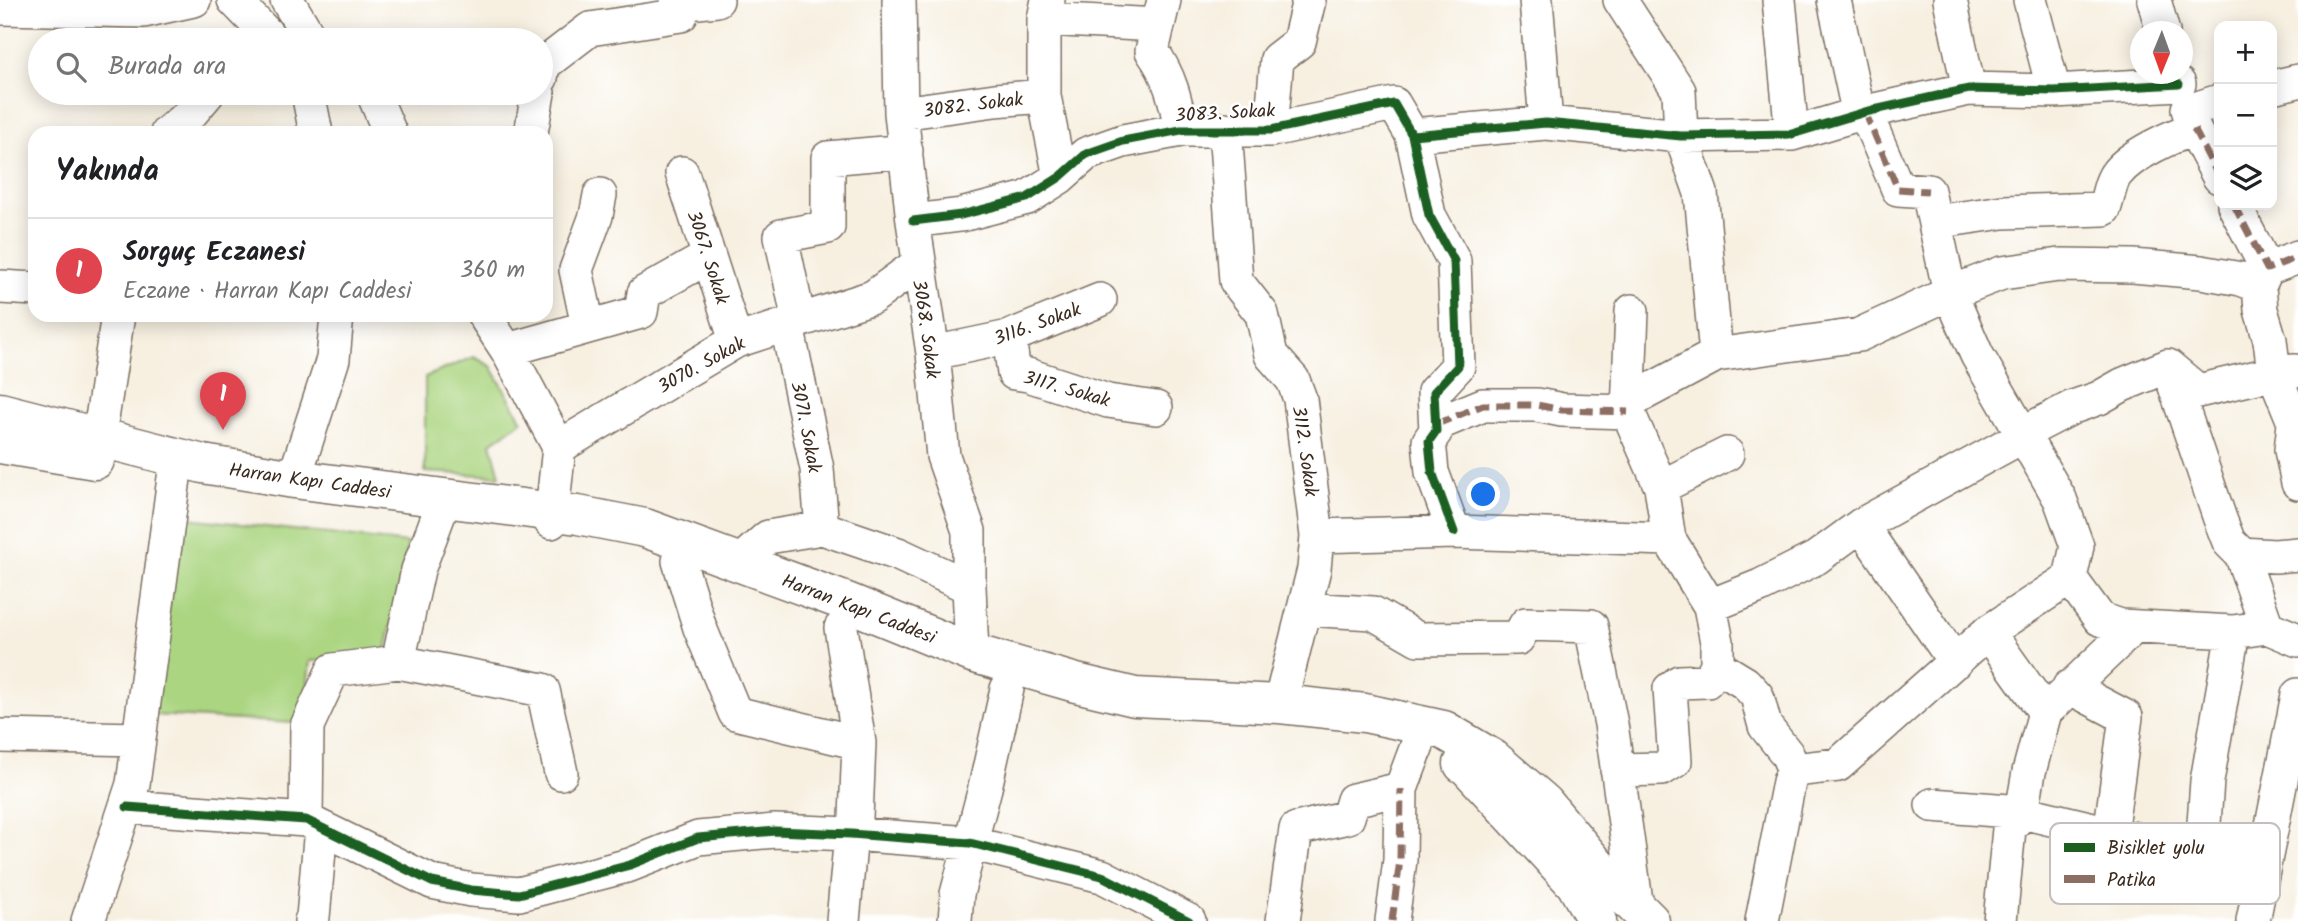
<!DOCTYPE html>
<html lang="tr">
<meta charset="utf-8">
<style>
:root{--surface:#fff;--page:#f6f6f6;--text:#202124;--muted:#757577;--line:#e0e0e0;--accent:#0f766e}
body{margin:0;font-family:Kalam,sans-serif;background:var(--page);color:var(--text)}
.controls{position:absolute;right:21px;top:21px;display:grid;overflow:hidden;border-radius:14px;box-shadow:0 4px 18px #0003}
.controls button{width:63px;height:63px;display:grid;place-items:center;padding:0;border:0;border-bottom:2px solid var(--line);background:var(--surface);color:var(--text);font:35px sans-serif}
.compass{position:absolute;left:2130px;top:21px;width:63px;height:63px;border-radius:50%;background:var(--surface);box-shadow:0 4px 18px #0003;rotate:181deg}
.you{position:absolute;left:1484px;top:495px;width:24px;height:24px;margin:-18px;border:5px solid #fff;border-radius:50%;background:#1a73e8;box-shadow:0 0 0 10px #1a73e833}
.badge{display:grid;place-items:center;width:46px;height:46px;border-radius:50%;background:var(--accent);color:#fff;font-size:23px;font-weight:700}
.pin{position:absolute;translate:-50% -58px;filter:drop-shadow(0 2px 4px #0008)}
.pin::after{content:'';position:absolute;top:37px;width:24px;height:21px;background:inherit;clip-path:polygon(0 0,100% 0,50% 100%)}
.list{margin:0;padding:0;list-style:none}
h2{display:flex;justify-content:space-between;align-items:center;height:91px;margin:0;padding:0 28px;font-size:30px}
h2 small{font-size:23px;font-weight:400;color:var(--muted)}
.list li{display:grid;grid-template-columns:46px 1fr auto;gap:21px;align-items:center;box-sizing:border-box;height:105px;padding:0 28px;border-top:2px solid var(--line)}
.list b{display:block;font-size:26px;white-space:nowrap}
.list p{margin:0;font-size:23px;white-space:nowrap;color:var(--muted)}
.list em{font-size:23px;font-style:normal;color:var(--muted)}
.icon{flex:none;width:38px;height:38px;fill:none;stroke:currentColor;stroke-width:2;stroke-linecap:round;stroke-linejoin:round}
.map{position:relative;flex:none;width:2298px;height:921px;overflow:hidden}
.search{position:absolute;background:var(--surface);box-shadow:0 4px 18px #0003;left:28px;top:28px;width:525px;height:77px;display:flex;align-items:center;gap:18px;box-sizing:border-box;padding:0 24px;border-radius:38px;color:var(--muted);font-size:26px}
.panel{position:absolute;background:var(--surface);box-shadow:0 4px 18px #0003;left:28px;top:126px;width:525px;height:196px;border-radius:21px}
.map>svg:first-child{display:block}
.green{fill:#abd581;stroke:#738050;stroke-width:2}
.lines{fill:none;stroke-linecap:round;stroke-linejoin:round}
.minor-casing{stroke:#7d6f62;stroke-width:36}
.major-casing{stroke:#7d6f62;stroke-width:41}
.minor{stroke:#fff;stroke-width:33}
.major{stroke:#fff;stroke-width:38}
.quiet{stroke:#8d6e63;stroke-width:7;stroke-dasharray:14 7;stroke-linecap:butt}
.cycleway-casing{stroke:#fff;stroke-width:13}
.cycleway{stroke:#1b5e20;stroke-width:9}
.labels{text-anchor:middle;stroke-width:5;stroke-linejoin:round;paint-order:stroke}
.street-label{font-size:19px;fill:#3b2a1e;stroke:#fff}
.key{fill:#fff;stroke:#c4bfbc;stroke-width:2}
.key-label{font-size:19px;fill:#3b2a1e}
</style>
<div class="map">
<svg width="2298" height="921" viewBox="0 0 2298 921">
<rect width="100%" height="100%" fill="#fff"/>
<filter id="ink" filterUnits="userSpaceOnUse"><feTurbulence type="fractalNoise" baseFrequency=".0143" numOctaves="2"/><feDisplacementMap in="SourceGraphic" scale="14" xChannelSelector="R" yChannelSelector="G"/><feConvolveMatrix kernelMatrix="1 2 1 2 8 2 1 2 1" color-interpolation-filters="sRGB"/></filter>
<filter id="wash" filterUnits="userSpaceOnUse"><feTurbulence type="fractalNoise" baseFrequency=".00686" numOctaves="4" result="noise"/><feDisplacementMap in="SourceGraphic" scale="28" xChannelSelector="R" yChannelSelector="G"/><feGaussianBlur stdDeviation="1.57" result="paint"/><feColorMatrix in="noise" values="0 0 0 0 0 0 0 0 0 0 0 0 0 0 0 0 0 1.4 0 .05"/><feComposite in="paint" operator="in"/></filter>
<g filter="url(#wash)">
<rect width="100%" height="100%" fill="#f7f0e1"/>
<path class="green" d="M474,357L491,366L522,421L491,443L500,476L425,472V377Z
M180,517L408,543L384,661H310L305,712L293,723L153,715Z"/>
</g>
<g filter="url(#ink)">
<g class="lines">
<defs>
<path id="minor" d="M234,0L267,34L270,40
M287,0L311,40
M899,0L901,113L913,221L933,353L943,456L969,531V587L972,653
M1048,0L1044,19V96L1060,177
M1164,0L1152,51C1170,76 1176,101 1181,130
M1536,0L1546,123
M1620,0L1679,91L1681,136L1701,193L1716,355
M1779,0L1792,134
M1834,0L1857,106L1865,112L1898,189L1928,191L1950,293L1977,355L2060,499L2077,546L2070,578L2100,619L2121,626L2233,632L2267,627L2298,640
M1950,0L1969,89
M2030,0L2054,91
M2154,0L2163,32
M678,4L717,0
M0,8L144,11L194,0
M1044,19L1158,25
M541,78L543,65L590,29L681,15L677,0
M2272,87L2298,81
M308,93L316,133
M373,93L390,133
M2188,109L2194,129L2219,177
M2189,111L2219,101
M901,113L995,100L1044,96
M1225,129L1236,281L1262,314L1271,355L1293,380L1300,399L1317,536L1314,569L1280,704
M1271,130L1277,59L1299,42L1309,0
M167,133L191,113L208,93
M531,133L538,93
M1412,135L1546,123L1681,136L1792,134L1865,112L1969,89L2054,91L2179,84
M682,173L736,341
M2234,205L2267,269
M913,221L961,215L1027,198L1060,177L1086,154L1123,141L1181,130H1271L1394,104L1412,135L1429,215L1454,261L1458,366L1434,392L1436,431L1429,441L1432,472L1454,532
M1935,222L2003,212L2104,209C2108,199 2110,181 2117,173C2132,154 2172,136 2194,129
M2298,257L2267,269L2259,286L2261,310L2270,340L2274,373L2298,432
M0,287L35,289
M484,315L507,350L559,447
M799,321L781,236L828,227V158L906,151
M588,326L576,270L596,216L600,195
M787,326L817,469L822,528
M1009,337L1014,373L1028,375L1108,401L1156,408
M507,350L641,312L644,293L708,257
M933,353L1009,337L1100,300
M2168,366L2220,519L2229,542L2241,554L2267,627
M2168,366L2198,391L2274,373L2295,371
M1628,402L1716,355L1859,335L1950,293L2002,273L2059,265L2133,266L2201,272L2241,279L2259,286
M1437,424L1483,405H1537L1562,410L1628,412
M2294,424L2291,450L2298,483
M2023,433L2073,407L2099,398L2122,385L2168,366
M99,438L118,315
M294,479L333,359L337,315
M1661,487L1727,454
M551,522L559,447L736,341L873,297L918,264
M1861,525L1955,662
M1317,536L1454,532L1669,539
M2241,554L2275,556L2298,554
M679,561L700,628L735,713L859,743
M740,562L768,537L822,528L898,554L969,587
M1710,606L1760,586L1816,558L1861,525L2023,436
M1305,609L1373,613L1418,639L1518,638L1526,624L1591,626L1611,724L1637,908
M841,628L859,743L856,818L851,834L843,921
M1988,632L2045,712
M398,662L543,690L561,773
M1717,666L1745,683L1757,696L1765,726L1787,754L1794,770
M2069,687L2126,717L2110,834
M0,736L139,739
M1617,770L1662,769L1675,761L1670,689L1679,682L1707,681L1717,666V642L1710,606L1669,539L1661,487L1628,412L1632,311
M1932,805L2022,812L2156,844L2202,851L2207,781L2233,632
M127,807L306,820L432,882L471,890L519,894L630,865L698,838L775,831L851,834L970,843L1102,876L1189,921
M306,820L307,726L333,670L398,662L418,570L439,514
M88,921L133,784L174,478
M311,921L313,917L321,828
M955,921L957,894L985,788L1007,689
M1283,921L1296,829L1348,817L1353,800L1401,789L1417,746
M1392,921L1400,860L1401,789
M1762,921L1789,782L1794,770L1838,765L1988,632L2070,578
M2000,921L2009,829L2022,812L2029,772L2045,712L2134,627
M2253,921L2298,695"/>
<path id="major" d="M0,412L203,464L294,479L578,515L645,528L847,602L972,653L1076,683L1135,697L1280,704L1365,713L1444,730L1493,759L1544,803L1605,876L1650,921
M0,444L95,460
M1463,764L1467,766L1575,883L1597,921"/>
</defs>
<use href="#minor" class="minor-casing"/>
<use href="#major" class="major-casing"/>
<use href="#minor" class="minor"/>
<use href="#major" class="major"/>
<path class="quiet" d="M1865,112L1898,189L1928,191
M2194,129L2219,177
M2234,205L2267,269L2298,257
M1437,424L1483,405H1537L1562,410L1628,412
M1392,921L1400,860L1401,789"/>
<defs>
<path id="cycleway" d="M1412,135L1546,123L1681,136L1792,134L1865,112L1969,89L2054,91L2179,84
M913,221L961,215L1027,198L1060,177L1086,154L1123,141L1181,130H1271L1394,104L1412,135L1429,215L1454,261L1458,366L1434,392L1436,431L1429,441L1432,472L1454,532
M127,807L306,820L432,882L471,890L519,894L630,865L698,838L775,831L851,834L970,843L1102,876L1189,921"/>
</defs>
<use href="#cycleway" class="cycleway-casing"/>
<use href="#cycleway" class="cycleway"/>
</g>
</g>
<g class="labels">
<g class="street-label">
<text transform="translate(973 104) rotate(-7)" y="7">3082. Sokak</text>
<text transform="translate(1225 112) rotate(-3)" y="7">3083. Sokak</text>
<text transform="translate(709 257) rotate(72)" y="7">3067. Sokak</text>
<text transform="translate(1037 323) rotate(-20)" y="7">3116. Sokak</text>
<text transform="translate(927 329) rotate(82)" y="7">3068. Sokak</text>
<text transform="translate(701 364) rotate(-29)" y="7">3070. Sokak</text>
<text transform="translate(1067 388) rotate(16)" y="7">3117. Sokak</text>
<text transform="translate(807 427) rotate(79)" y="7">3071. Sokak</text>
<text transform="translate(1306 451) rotate(82)" y="7">3112. Sokak</text>
<text transform="translate(310 480) rotate(8)" y="7">Harran Kapı Caddesi</text>
<text transform="translate(859 608) rotate(21)" y="7">Harran Kapı Caddesi</text>
</g>
</g>
<rect x="2050" y="823" width="230" height="81" rx="10" class="key"/>
<rect x="2064" y="843" width="31" height="9" fill="#1b5e20"/>
<rect x="2064" y="875" width="31" height="8" fill="#8d6e63"/>
<g class="key-label">
<text x="2107" y="854">Bisiklet yolu</text>
<text x="2107" y="886">Patika</text>
</g>
</svg>
<div class="controls">
<button>+</button>
<button>−</button>
<button><svg class="icon" aria-label="layers" viewBox="0 0 24 24"><path d="M12 4l9 5-9 5-9-5zM3 14l9 5 9-5"/></svg></button>
</div>
<svg class="compass" viewBox="-18 -18 36 36"><path d="M0-13l5 13h-10z" fill="#e53935"/><path d="M0 13l5-13h-10z" fill="#757577"/></svg>
<div class="you"></div>
<div class="pin badge" style="left:223px;top:430px;background:#e0444e">1</div>
<div class="search"><svg class="icon" aria-label="search" viewBox="0 0 24 24"><circle cx="10" cy="10" r="6"/><path d="M15 15l6 6"/></svg>Burada ara</div>
<section class="panel">
<h2>Yakında<small></small></h2>
<ul class="list">
<li><span class="badge" style="background:#e0444e">1</span><div><b>Sorguç Eczanesi</b><p>Eczane · Harran Kapı Caddesi</p></div><em>360 m</em></li>
</ul>
</section>
</div>
